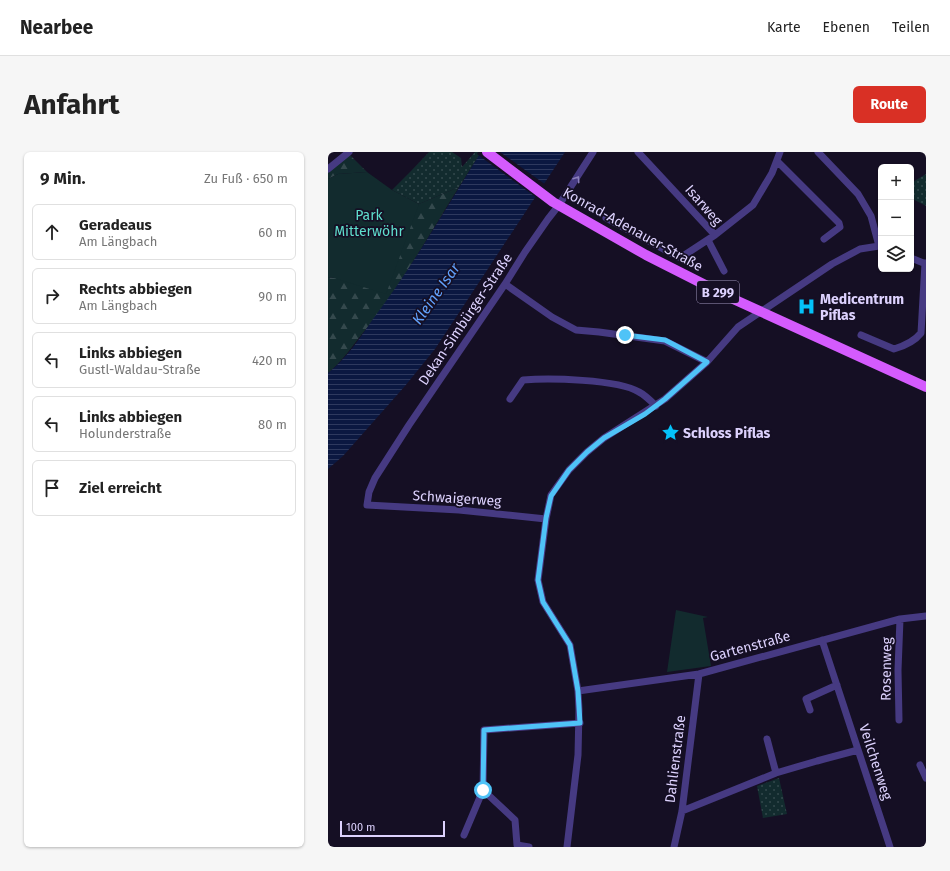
<!DOCTYPE html>
<html lang="de">
<meta charset="utf-8">
<style>
:root{--surface:#fff;--page:#f6f6f6;--text:#222;--muted:#767676;--line:#e0e0e0;--accent:#d93025}
body{margin:0;font-family:"Fira Sans",sans-serif;background:var(--page);color:var(--text)}
.controls{position:absolute;right:12px;top:12px;display:grid;overflow:hidden;border-radius:6px;box-shadow:0 1px 3px #0004}
.controls button{width:36px;height:36px;display:grid;place-items:center;padding:0;border:0;border-bottom:1px solid var(--line);background:var(--surface);color:var(--text);font:20px sans-serif}
.scale{position:absolute;left:12px;bottom:10px;width:105px;box-sizing:border-box;padding-left:4px;border:2px solid #ddd2fe;border-top:0;font-size:11px;line-height:14px;white-space:nowrap;color:#ddd2fe;-webkit-text-stroke:3px #150f24;paint-order:stroke}
.stop{position:absolute;width:12px;height:12px;margin:-9px;border:3px solid #4fc3f7;border-radius:50%;background:#fff}
.stop.end{background:#4fc3f7;border-color:#fff;box-shadow:0 1px 4px #0008}
.list{margin:0;padding:0;list-style:none}
h2{display:flex;justify-content:space-between;align-items:center;height:52px;margin:0;padding:0 16px;font-size:17px}
h2 small{font-size:13px;font-weight:400;color:var(--muted)}
.list li{display:grid;grid-template-columns:26px 1fr auto;gap:12px;align-items:center;box-sizing:border-box;height:56px;margin:0 8px 8px;padding:0 8px;border:1px solid var(--line);border-radius:6px}
.list b{display:block;font-size:15px;white-space:nowrap}
.list p{margin:0;font-size:13px;white-space:nowrap;color:var(--muted)}
.list em{font-size:13px;font-style:normal;color:var(--muted)}
.icon{flex:none;width:22px;height:22px;fill:none;stroke:currentColor;stroke-width:2;stroke-linecap:round;stroke-linejoin:round}
.map{position:relative;flex:none;width:598px;height:695px;overflow:hidden;border-radius:6px}
header{display:flex;align-items:center;gap:24px;box-sizing:border-box;height:56px;padding:0 20px;background:var(--surface);border-bottom:1px solid var(--line)}
header strong{font-size:19px}
nav{display:flex;gap:22px;margin-inline-start:auto;font-size:14px}
.intro{display:flex;align-items:center;justify-content:space-between;box-sizing:border-box;height:96px;padding:0 24px}
h1{margin:0;font-size:28px}
.button{padding:10px 18px;border-radius:6px;background:var(--accent);color:#fff;font-size:14px;font-weight:700}
main{display:flex;gap:24px;padding:0 24px}
aside{flex:1;background:var(--surface);border-radius:6px;box-shadow:0 1px 3px #0004}
.map>svg:first-child{display:block}
.grass{fill:url(#grass-dots)}
.forest{fill:url(#forest-firs)}
.green{fill:#122b2e}
.water{fill:url(#water-rules)}
.pier{fill:#150f24}
.lines{fill:none;stroke-linecap:round;stroke-linejoin:round}
.street{stroke:#463a82;stroke-width:7}
.primary{stroke:#d45bfd;stroke-width:10}
.oneway{stroke:#8a7eba}
.route{stroke:#4fc3f7;stroke-width:5}
.labels{text-anchor:middle;stroke-width:3.5;stroke-linejoin:round;paint-order:stroke}
.shield{fill:#150f24;stroke:#a198bd;stroke-width:1}
.shield-label{font-size:13px;font-weight:bold;fill:#ddd2fe}
.street-label{font-size:14px;fill:#ddd2fe;stroke:#150f24}
.park-label{font-size:14px;fill:#5fdecd;stroke:#150f24}
.poi-label{font-size:14px;font-weight:bold;fill:#ddd2fe;stroke:#150f24;text-anchor:start}
.water-label{font-size:15px;font-style:italic;fill:#62a2fd;stroke:#150f24}
</style>
<header>
<strong>Nearbee</strong>
<nav><a>Karte</a><a>Ebenen</a><a>Teilen</a></nav>
</header>
<div class="intro"><h1>Anfahrt</h1><a class="button">Route</a></div>
<main>
<aside>
<h2>9 Min.<small>Zu Fuß · 650 m</small></h2>
<ul class="list">
<li><svg class="icon" aria-label="ahead" viewBox="0 0 24 24"><path d="M12 20V5M6 11l6-6 6 6"/></svg><div><b>Geradeaus</b><p>Am Längbach</p></div><em>60 m</em></li>
<li><svg class="icon" aria-label="right" viewBox="0 0 24 24"><path d="M7 20v-9h11M14 6l5 5-5 5"/></svg><div><b>Rechts abbiegen</b><p>Am Längbach</p></div><em>90 m</em></li>
<li><svg class="icon" aria-label="left" viewBox="0 0 24 24"><path d="M17 20v-9H6M10 6l-5 5 5 5"/></svg><div><b>Links abbiegen</b><p>Gustl-Waldau-Straße</p></div><em>420 m</em></li>
<li><svg class="icon" aria-label="left" viewBox="0 0 24 24"><path d="M17 20v-9H6M10 6l-5 5 5 5"/></svg><div><b>Links abbiegen</b><p>Holunderstraße</p></div><em>80 m</em></li>
<li><svg class="icon" aria-label="arrive" viewBox="0 0 24 24"><path d="M6 21V4h12l-3 4 3 4H6"/></svg><div><b>Ziel erreicht</b></div></li>
</ul>
</aside>
<div class="map">
<svg width="598" height="695" viewBox="0 0 598 695">
<defs>
<pattern id="grass-dots" width="8" height="8" patternUnits="userSpaceOnUse"><rect width="8" height="8" fill="#122b2e"/><path d="M2 2h.1M6 6h.1" fill="none" stroke="#34494d" stroke-width="1.8" stroke-linecap="round"/></pattern>
<pattern id="forest-firs" width="22" height="20" patternUnits="userSpaceOnUse"><rect width="22" height="20" fill="#122b2e"/><path d="M5 1l3.5 6h-7zM16 11l3.5 6h-7z" fill="#34494d"/></pattern>
<pattern id="water-rules" width="6" height="5" patternUnits="userSpaceOnUse"><rect width="6" height="5" fill="#0b1841"/><path d="M0 2.5h6" fill="none" stroke="#2e395e"/></pattern>
</defs>
<rect width="100%" height="100%" fill="#150f24"/>
<path class="grass" d="M101,0H124L133,6L134,15L147,0H153L131,35L91,52L64,38L83,19Z
M598,22V54L583,46V31Z
M451,626L459,662L435,666L429,634Z"/>
<path class="forest" d="M21,2L39,20L10,22L0,27V20Z
M131,35C99,86 69,140 30,187C21,199 12,211 0,221V125L6,126L50,113L91,52Z"/>
<path class="green" d="M39,20L64,38L91,52L58,142L6,126L0,125V27L10,22Z
M348,458L380,465L375,466L383,514L339,520Z"/>
<path class="water" d="M153,0H237L107,197L77,234L15,304L0,317V221C18,207 32,186 45,167C85,114 118,56 153,0Z"/>
<path class="pier" d="M150,0H172L218,33L209,46L149,2Z"/>
<g class="lines">
<path class="street" d="M490,0L530,42L543,64L551,94L553,95
M449,9L511,71L512,75L496,87
M0,17L21,0
M278,66L352,106L387,83L310,0
M387,83L425,53L444,21L452,0
M380,88L396,119
M583,106L598,112
M177,132L224,165L248,178L271,180L337,189L379,210
M533,183L566,197C576,194 586,190 593,181L597,111
M182,247L195,228C220,226 290,227 311,240C317,243 323,249 328,254
M218,367L131,358L39,353L41,340L47,326L81,273L177,132L197,100L220,67L231,53L265,0
M494,488L562,695
M250,539L371,522L572,467L598,464
M482,558L478,547L509,533
M571,568L570,518L572,467
M439,587L448,621
M592,613L598,626
M155,638L156,578L252,571
M354,659L448,621L489,609L530,598
M136,683L155,638L187,668L189,693L201,695
M239,695L250,603L251,558L250,539L242,493L215,450L210,428L218,367L223,343L241,318L259,300L276,286L337,247L379,210L410,175L504,112L532,97L551,94
M346,695L354,659L371,522"/>
<path class="primary" d="M159,0L225,50L318,103L403,146L598,235"/>
</g>
<defs><path id="oneway-chevron" d="M-2-3.5L2.5 0L-2 3.5" fill="none" stroke-width="1.6" stroke-linecap="round" stroke-linejoin="round"/></defs>
<use class="oneway" href="#oneway-chevron" transform="translate(249 27) rotate(-56)"/>
<g class="lines">
<path class="route" d="M155,638L156,578L252,571L250,539L242,493L215,450L210,428L218,366L223,344L241,318L259,300L276,286L317,262L337,247L379,210L337,188L297,183"/>
</g>
<defs>
<symbol id="hospital-bare" viewBox="-9 -9 18 18"><path d="M-5-5h3v3.5h4V-5h3V5h-3V1.5h-4V5h-3Z" fill="#04c2f9" stroke="#150f24" stroke-width="2.5" paint-order="stroke"/></symbol>
<symbol id="sight-bare" viewBox="-9 -9 18 18"><path d="M0-6L1.8-2.2L6-1.7L2.9 1.2L3.7 5.4L0 3.3L-3.7 5.4L-2.9 1.2L-6-1.7L-1.8-2.2Z" fill="#04c2f9" stroke="#150f24" stroke-width="2.5" paint-order="stroke"/></symbol>
</defs>
<g fill-rule="evenodd">
<use href="#hospital-bare" x="466" y="142" width="25" height="25"/>
<use href="#sight-bare" x="330" y="268" width="25" height="25"/>
</g>
<g class="labels">
<rect class="shield" x="369" y="129" width="42" height="22" rx="3"/>
<g class="shield-label">
<text x="390" y="145">B 299</text>
</g>
<g class="street-label">
<text transform="translate(376 53) rotate(49)" y="5">Isarweg</text>
<text transform="translate(305 77) rotate(29)" y="5">Konrad-Adenauer-Straße</text>
<text transform="translate(137 167) rotate(-56)" y="5">Dekan-Simbürger-Straße</text>
<text transform="translate(129 346) rotate(4)" y="5">Schwaigerweg</text>
<text transform="translate(422 494) rotate(-15)" y="5">Gartenstraße</text>
<text transform="translate(558 517) rotate(-89)" y="5">Rosenweg</text>
<text transform="translate(347 607) rotate(-83)" y="5">Dahlienstraße</text>
<text transform="translate(548 610) rotate(72)" y="5">Veilchenweg</text>
</g>
<g class="park-label">
<text x="41" y="68">Park<tspan x="41" dy="16">Mitterwöhr</tspan></text>
</g>
<g class="poi-label">
<text x="492" y="152">Medicentrum<tspan x="492" dy="16">Piflas</tspan></text>
<text x="355" y="286">Schloss Piflas</text>
</g>
<g class="water-label">
<text transform="translate(108 142) rotate(-55)" y="5">Kleine Isar</text>
</g>
</g>
</svg>
<div class="controls">
<button>+</button>
<button>−</button>
<button><svg class="icon" aria-label="layers" viewBox="0 0 24 24"><path d="M12 4l9 5-9 5-9-5zM3 14l9 5 9-5"/></svg></button>
</div>
<div class="scale">100 m</div>
<div class="stop" style="left:155px;top:638px"></div>
<div class="stop end" style="left:297px;top:183px"></div>
</div>
</main>
